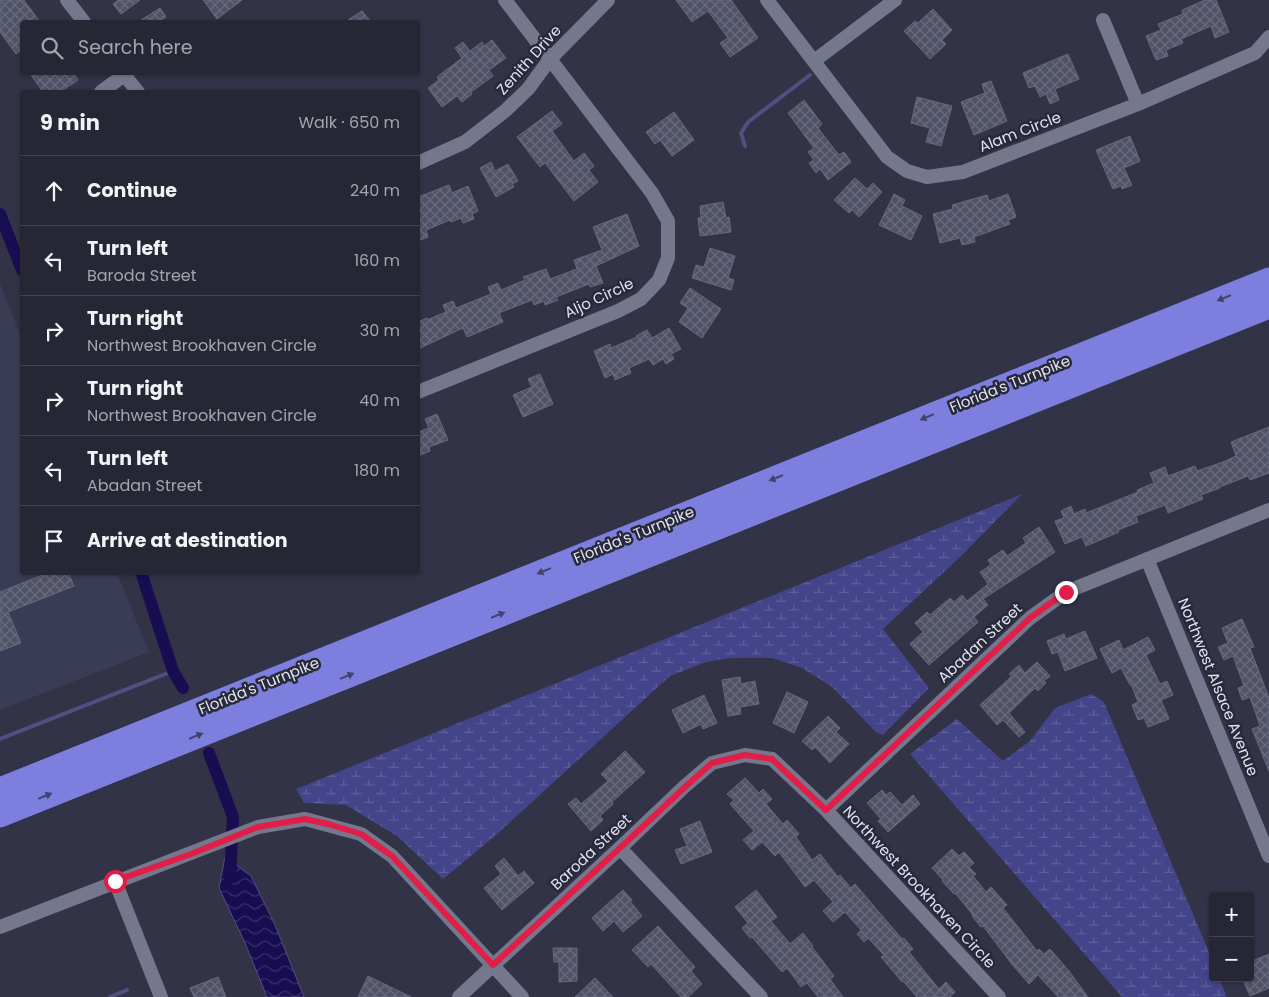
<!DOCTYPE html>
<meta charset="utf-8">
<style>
:root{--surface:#262634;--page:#323240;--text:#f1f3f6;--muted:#a4a5ac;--line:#42434f}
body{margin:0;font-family:Poppins,sans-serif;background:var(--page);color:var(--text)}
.controls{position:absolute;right:15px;bottom:15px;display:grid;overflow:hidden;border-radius:5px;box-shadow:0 1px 4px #0004}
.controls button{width:45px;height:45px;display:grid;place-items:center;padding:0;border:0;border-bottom:1px solid var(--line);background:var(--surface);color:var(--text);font:25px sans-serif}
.stop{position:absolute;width:15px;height:15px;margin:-11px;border:4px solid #e11d48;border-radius:50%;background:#fff}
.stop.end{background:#e11d48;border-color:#fff;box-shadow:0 1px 5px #0008}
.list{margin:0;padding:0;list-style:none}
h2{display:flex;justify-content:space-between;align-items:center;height:65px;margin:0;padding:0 20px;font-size:21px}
h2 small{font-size:16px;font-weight:400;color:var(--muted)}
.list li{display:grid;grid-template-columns:32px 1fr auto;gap:15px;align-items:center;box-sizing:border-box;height:70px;padding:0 20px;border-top:1px solid var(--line)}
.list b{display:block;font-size:19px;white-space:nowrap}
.list p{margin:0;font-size:16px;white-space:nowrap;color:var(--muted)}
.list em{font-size:16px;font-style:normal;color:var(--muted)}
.icon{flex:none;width:28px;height:28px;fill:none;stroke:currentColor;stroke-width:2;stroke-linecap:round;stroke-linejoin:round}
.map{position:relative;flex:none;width:1269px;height:997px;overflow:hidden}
.search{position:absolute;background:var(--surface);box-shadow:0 1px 4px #0004;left:20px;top:20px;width:400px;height:55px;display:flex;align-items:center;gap:12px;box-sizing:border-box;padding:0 18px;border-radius:5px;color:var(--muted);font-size:19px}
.panel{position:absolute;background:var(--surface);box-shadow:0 1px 4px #0004;left:20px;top:90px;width:400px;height:485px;border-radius:5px}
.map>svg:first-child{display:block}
.built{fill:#3a3c55}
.wetland{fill:url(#wetland-marsh)}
.water{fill:url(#water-waves);stroke:#554d81}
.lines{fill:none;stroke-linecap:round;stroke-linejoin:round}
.stream{stroke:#554d81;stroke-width:4}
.canal{stroke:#190d52;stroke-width:12}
.building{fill:url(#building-cross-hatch);stroke:#66697e}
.minor{stroke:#75778c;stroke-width:14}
.motorway{stroke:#7c7fde;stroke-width:25}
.oneway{fill:#41436c}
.route{stroke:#e11d48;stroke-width:6}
.labels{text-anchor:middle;stroke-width:5;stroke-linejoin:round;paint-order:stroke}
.street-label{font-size:15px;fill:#e1e2ee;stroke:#28293b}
</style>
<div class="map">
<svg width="1269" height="997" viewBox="0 0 1269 997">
<defs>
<pattern id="wetland-marsh" width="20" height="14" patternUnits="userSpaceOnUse" patternTransform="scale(1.25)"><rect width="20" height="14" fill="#44448b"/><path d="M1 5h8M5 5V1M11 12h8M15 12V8" fill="none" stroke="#5f5f9c"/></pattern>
<pattern id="water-waves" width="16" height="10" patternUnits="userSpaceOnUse" patternTransform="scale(1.25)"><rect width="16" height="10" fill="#190d52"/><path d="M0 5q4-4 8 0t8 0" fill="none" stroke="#3a306b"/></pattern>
<pattern id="building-cross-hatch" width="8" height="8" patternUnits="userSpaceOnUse" patternTransform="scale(1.25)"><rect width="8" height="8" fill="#505267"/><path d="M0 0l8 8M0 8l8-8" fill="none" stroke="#696b7d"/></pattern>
</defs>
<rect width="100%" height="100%" fill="#323346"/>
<path class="built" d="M0,283L22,339V572L117,573L149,652L0,710Z"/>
<path class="wetland" d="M1022,494L960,557L883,629L929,688L883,735L876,732L831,686L802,668L772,658H731L706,662L670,676L496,835L443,879L397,836L346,805L304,803L296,789Z
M1091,694L1104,702L1213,962V978H1219L1227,997H1122L910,754L957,719L1003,761L1030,741L1055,708Z"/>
<path class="water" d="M225,857L251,876L275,925L304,997H267L245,943L219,888Z"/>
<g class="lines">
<path class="stream" d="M745,146L741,133L748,122L810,75
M0,739L173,671
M110,997L127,990"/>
<path class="canal" d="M0,214L22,270
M141,572L173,671L183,688
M209,753L233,817L230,878"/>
</g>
<path class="building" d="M0,0H24L40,22H22V49L16,54L0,32Z
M118,0H140L121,14L113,4Z
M203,0H242L217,19Z
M676,0H731L758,38L730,57L720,43L728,38L708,11L692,22Z
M1205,0H1216L1229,32L1215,38L1211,26L1181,39L1183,43L1166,50L1168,56L1156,60L1146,36L1161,30L1158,24L1183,14L1182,10Z
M160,8L166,17L158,22H138Z
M933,9L952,30L942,40L946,44L930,59L904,31L915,21L918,23Z
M362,11L371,22H345Z
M492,40L506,58L489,70L493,76L471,92L472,94L462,102L457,96L442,107L428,88L439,80L437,77L462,58L455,48L463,42L470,51L482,42L484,46Z
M1068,54L1079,79L1055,89L1059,100L1050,104L1046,94L1040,97L1035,86L1029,88L1023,73Z
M29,72H73L78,80L60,92H43Z
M991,81L1007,121L974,135L961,102L985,93L982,84Z
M917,97L952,106L941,146L926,142L930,128L911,123Z
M804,100L822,124L818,128L839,155L844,152L851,162L828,180L820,169L816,173L809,163L814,160L808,152L814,148L788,113Z
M552,111L562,124L552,131L574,161L584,153L594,166L589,170L598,182L574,201L545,163L540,167L517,137Z
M674,112L694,140L672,156L660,140L655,144L646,132Z
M1130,136L1140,161L1124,168L1132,185L1122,189L1121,186L1113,189L1096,150Z
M491,162L495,171L508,164L518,181L512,184L514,187L496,197L480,168Z
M855,178L867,189L873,183L882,192L859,217L852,210L849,213L834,200Z
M449,185L452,193L468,186L478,211L472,214L474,219L463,223L461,218L451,222L450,220L426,230L428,237L418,241V197Z
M894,194L905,200L902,206L922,216L911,240L879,225Z
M1008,194L1016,217L1008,220L1010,224L974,237L975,242L962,245L960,238L940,243L933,214L953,209L952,205L987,195L989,201Z
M723,202L726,218L729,217L731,232L700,236L698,218H701L700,206Z
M627,214L639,246L596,266L603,283L590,287L589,284L556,297L558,300L545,305L544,301L534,305L532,300L499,313L503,322L467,337L463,328L418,349V322L427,318V320L446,312L443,305L453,301L456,308L491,294L488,287L498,283L501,290L525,280L523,277L546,269L550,279L577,269L574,260L602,250L593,227Z
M710,248L735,256L728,278L734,280L731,290L692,278L696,265L704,267Z
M690,288L721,309L702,338L679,322L688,308L680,303Z
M669,328L681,349L671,354L674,359L666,364L663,359L653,365L649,359L629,368L631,373L615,380L613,374L605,378L594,351L610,344L611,348L637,337L636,336L647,330L652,338Z
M540,374L553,404L523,417L513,395L532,387L528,379Z
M437,414L448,440L429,447L430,451L418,456V432L429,428L425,419Z
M1269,427V473L1250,480L1248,476L1220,487V488L1201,495L1203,499L1168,513L1165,505L1136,516L1138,522L1118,530L1119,532L1086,546L1082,537L1065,544L1055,521L1064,518L1061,511L1071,506L1074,514L1085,509L1086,513L1138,492L1137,490L1154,483L1150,473L1165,467L1168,476L1195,466L1197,471L1223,462L1236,456L1231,442Z
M1039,527L1055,552L983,599L988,605L974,617L978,622L929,665L910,644L923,632L915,623L927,612L930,615L950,598L954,602L962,595L967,601L988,584L980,572L991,565L988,560L1003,550L1007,556L1026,543L1023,538Z
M50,572H68L74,586L8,612L21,643L0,651V592Z
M1242,619L1254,647L1250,648L1269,698V771L1252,729L1260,726L1250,697L1242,700L1238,688L1244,686L1233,656L1224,660L1218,647L1228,643L1222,628Z
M1085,631L1097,658L1065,671L1058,652L1052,654L1047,641L1064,634L1066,639Z
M1148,637L1155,650L1146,655L1160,684L1167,681L1173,695L1161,700L1169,719L1148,727L1144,718L1138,720L1132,705L1138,702L1131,684L1130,685L1121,668L1112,673L1100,649L1119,640L1123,650Z
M1037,662L1050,676L1044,681L1046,683L1038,691L1035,688L1009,713L1025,732L1019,737L1003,720L997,725L980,705L1012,676L1009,674L1019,665L1025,673Z
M740,677L741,684L755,681L759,704L740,707L741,714L728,716L722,680Z
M787,692L808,702L794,733L773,723Z
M704,695L717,723L703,729L701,724L683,733L672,710Z
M828,716L840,728L836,732L849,744L830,763L815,747L812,750L802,741Z
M625,751L645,772L612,802L613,804L600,816L603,820L591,831L568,804L576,798L581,804L608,781L601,774Z
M745,778L759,793L763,789L772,799L766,804L783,824L787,820L799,834L796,837L812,860L820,854L838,877L840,875L851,888L855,884L902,939L904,938L913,949L909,952L939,989L946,982L955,992L950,997H917L903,981L902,982L881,957L884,955L868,938L864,942L857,934L861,930L845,912L833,922L823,911L833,902L814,880L805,887L779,852L775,856L762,842L752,850L743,840L754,831L730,804L734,800L727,794Z
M882,790L886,795L890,792L902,805L913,795L920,804L888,832L878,821L881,819L867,803Z
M700,821L712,852L681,864L675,850L687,846L680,829Z
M952,849L959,856L964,852L974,863L969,867L976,874L973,876L986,892L991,887L1007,905L1003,908L1037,951L1039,949L1044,954L1050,949L1069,971L1088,997H1058L1038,975L1029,984L1011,963L983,926L981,927L972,916L973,915L955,893L954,894L942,881L943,880L932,868Z
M504,858L518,876L524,871L534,883L502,910L484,888L501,874L495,866Z
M623,890L632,900L630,901L642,916L623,932L614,921L603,931L592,918Z
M756,890L777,917L771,921L790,944L803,933L813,946L812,947L834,976L830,979L843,997H818L807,983L801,987L787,968L782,972L752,937L750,938L742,928L748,923L735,907Z
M658,926L695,967L691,971L702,984L688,997H681L651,964L648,967L632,950Z
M553,948H577V981L559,982V962H554Z
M1269,954V988L1250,996L1242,978H1250V962Z
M368,976L411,997H358Z
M218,977L226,997H194L190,988Z
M595,978L613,997H575Z"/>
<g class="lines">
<path class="minor" d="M67,0L84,22
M767,0L887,157L907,171L927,177L963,172L1138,104L1255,53L1269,37
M1103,20L1138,104
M814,61L895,0
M122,72L138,92
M101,92L124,75
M418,163L465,142L505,111L528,89L550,59L608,0
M418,392L618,311L641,299L659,280L668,258V221L652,193L505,0
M1147,559L1269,856
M826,810L1030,618L1066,592L1269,510
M620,848L761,997
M115,881L161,997
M0,927L258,827L305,819L361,834L392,856L522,997
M459,997L620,848L685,786L712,763L745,755L772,759L826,810L999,997"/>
<path class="motorway" d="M0,790L1269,280
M0,815L1269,306"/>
</g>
<defs><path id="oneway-solid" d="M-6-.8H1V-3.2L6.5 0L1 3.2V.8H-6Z" transform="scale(1.25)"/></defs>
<g class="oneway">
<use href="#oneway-solid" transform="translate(1224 298) rotate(158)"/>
<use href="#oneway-solid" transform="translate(927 417) rotate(158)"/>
<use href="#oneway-solid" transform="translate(776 478) rotate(158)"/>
<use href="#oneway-solid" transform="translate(544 571) rotate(158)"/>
<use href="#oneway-solid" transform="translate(498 615) rotate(-22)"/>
<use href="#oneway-solid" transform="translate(347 676) rotate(-22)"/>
<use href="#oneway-solid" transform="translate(196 736) rotate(-22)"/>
<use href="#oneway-solid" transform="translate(45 796) rotate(-22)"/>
</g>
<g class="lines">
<path class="route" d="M115,881L191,854L258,827L305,819L328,824L361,834L392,856L493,965L620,848L686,786L712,763L745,755L772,759L826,810L1030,618L1066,592"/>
</g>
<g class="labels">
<g class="street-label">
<text transform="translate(529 60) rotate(-48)" y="5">Zenith Drive</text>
<text transform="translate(1020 132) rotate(-21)" y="5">Alam Circle</text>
<text transform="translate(599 298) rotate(-25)" y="5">Aljo Circle</text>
<text transform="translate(1010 384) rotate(-22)" y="5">Florida's Turnpike</text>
<text transform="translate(634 535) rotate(-22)" y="5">Florida's Turnpike</text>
<text transform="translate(980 643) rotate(-43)" y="5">Abadan Street</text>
<text transform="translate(259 686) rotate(-22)" y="5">Florida's Turnpike</text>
<text transform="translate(1218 687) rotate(68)" y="5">Northwest Alsace Avenue</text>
<text transform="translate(591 852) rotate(-43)" y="5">Baroda Street</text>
<text transform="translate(919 887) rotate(47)" y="5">Northwest Brookhaven Circle</text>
</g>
</g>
</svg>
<div class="controls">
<button>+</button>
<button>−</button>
</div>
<div class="stop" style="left:115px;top:881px"></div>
<div class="stop end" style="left:1066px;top:592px"></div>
<div class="search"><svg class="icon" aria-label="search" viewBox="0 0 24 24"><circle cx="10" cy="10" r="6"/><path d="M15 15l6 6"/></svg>Search here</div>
<section class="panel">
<h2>9 min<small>Walk · 650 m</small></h2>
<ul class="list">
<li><svg class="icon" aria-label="ahead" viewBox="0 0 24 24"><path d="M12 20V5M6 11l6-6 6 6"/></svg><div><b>Continue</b></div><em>240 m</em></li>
<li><svg class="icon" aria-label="left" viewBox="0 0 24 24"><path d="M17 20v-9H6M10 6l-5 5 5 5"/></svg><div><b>Turn left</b><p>Baroda Street</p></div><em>160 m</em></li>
<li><svg class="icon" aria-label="right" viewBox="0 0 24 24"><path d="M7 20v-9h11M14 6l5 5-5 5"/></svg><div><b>Turn right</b><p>Northwest Brookhaven Circle</p></div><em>30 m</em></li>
<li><svg class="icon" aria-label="right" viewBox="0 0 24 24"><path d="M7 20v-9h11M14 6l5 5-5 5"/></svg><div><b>Turn right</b><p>Northwest Brookhaven Circle</p></div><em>40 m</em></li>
<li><svg class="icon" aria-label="left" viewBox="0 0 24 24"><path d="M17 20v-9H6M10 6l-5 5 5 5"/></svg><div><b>Turn left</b><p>Abadan Street</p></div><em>180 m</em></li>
<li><svg class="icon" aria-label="arrive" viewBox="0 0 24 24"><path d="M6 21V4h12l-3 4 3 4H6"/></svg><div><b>Arrive at destination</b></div></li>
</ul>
</section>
</div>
